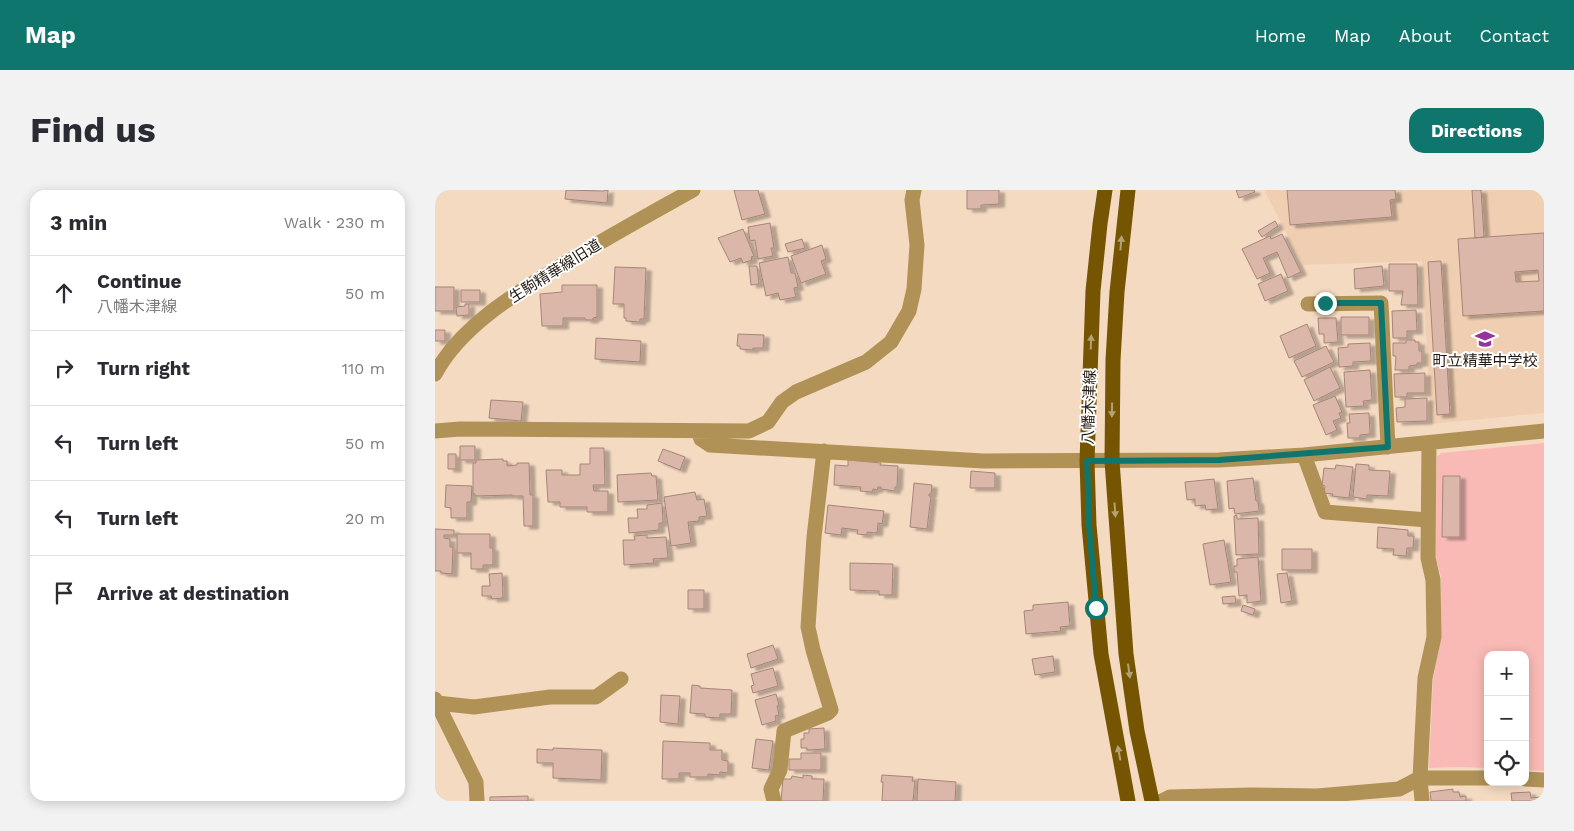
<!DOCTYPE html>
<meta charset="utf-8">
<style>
:root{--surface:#fff;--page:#f2f2f3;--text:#2b2b33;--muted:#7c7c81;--line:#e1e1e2;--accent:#0f766e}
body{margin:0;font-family:"Work Sans","Noto Sans JP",sans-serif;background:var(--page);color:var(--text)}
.controls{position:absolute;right:15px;bottom:15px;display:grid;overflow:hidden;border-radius:10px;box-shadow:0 2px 12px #0003}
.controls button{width:45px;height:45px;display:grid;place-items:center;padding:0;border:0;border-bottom:1px solid var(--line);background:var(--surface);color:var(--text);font:25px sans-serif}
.stop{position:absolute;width:15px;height:15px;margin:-11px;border:4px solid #0f766e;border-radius:50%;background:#fff}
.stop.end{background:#0f766e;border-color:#fff;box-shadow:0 1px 5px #0008}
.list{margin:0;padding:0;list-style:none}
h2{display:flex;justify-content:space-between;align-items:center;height:65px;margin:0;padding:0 20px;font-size:21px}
h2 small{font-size:16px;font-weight:400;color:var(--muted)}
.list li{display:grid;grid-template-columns:32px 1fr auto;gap:15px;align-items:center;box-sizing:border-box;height:75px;padding:0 20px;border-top:1px solid var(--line)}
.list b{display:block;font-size:19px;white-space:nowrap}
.list p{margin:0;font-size:16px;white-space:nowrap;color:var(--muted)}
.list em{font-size:16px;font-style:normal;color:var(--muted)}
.icon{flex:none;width:28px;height:28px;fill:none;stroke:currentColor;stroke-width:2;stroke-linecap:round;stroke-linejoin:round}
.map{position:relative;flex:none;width:1109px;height:611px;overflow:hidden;border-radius:15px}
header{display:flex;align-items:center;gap:30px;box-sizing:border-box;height:70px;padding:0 25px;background:var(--accent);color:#fff}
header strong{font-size:24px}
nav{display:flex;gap:28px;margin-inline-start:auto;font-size:18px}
.intro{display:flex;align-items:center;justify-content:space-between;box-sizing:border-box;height:120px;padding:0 30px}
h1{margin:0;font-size:35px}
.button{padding:12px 22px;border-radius:15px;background:var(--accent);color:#fff;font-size:18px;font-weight:700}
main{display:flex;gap:30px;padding:0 30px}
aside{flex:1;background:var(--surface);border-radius:15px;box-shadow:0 2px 12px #0003}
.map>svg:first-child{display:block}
.built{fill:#f0ceb1}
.pitch{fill:#f9bab5}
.building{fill:#dab7a9;stroke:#a58578;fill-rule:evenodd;filter:url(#shadow)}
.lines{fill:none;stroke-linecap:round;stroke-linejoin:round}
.street{stroke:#b09257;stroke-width:15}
.primary{stroke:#755501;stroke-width:15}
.oneway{fill:#b3a273}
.route{stroke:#0f766e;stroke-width:6}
.labels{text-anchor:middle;stroke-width:4;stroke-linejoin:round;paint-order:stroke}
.street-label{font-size:15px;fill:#221810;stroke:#fff}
.poi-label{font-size:15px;fill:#221810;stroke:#fff}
</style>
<header>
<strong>Map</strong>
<nav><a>Home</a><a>Map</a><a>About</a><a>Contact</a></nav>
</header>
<div class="intro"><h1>Find us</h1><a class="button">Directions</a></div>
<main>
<aside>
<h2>3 min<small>Walk · 230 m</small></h2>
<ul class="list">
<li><svg class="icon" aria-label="ahead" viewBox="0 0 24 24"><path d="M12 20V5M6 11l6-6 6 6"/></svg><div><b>Continue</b><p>八幡木津線</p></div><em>50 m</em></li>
<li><svg class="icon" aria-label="right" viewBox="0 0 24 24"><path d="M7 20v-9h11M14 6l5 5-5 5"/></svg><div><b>Turn right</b></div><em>110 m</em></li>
<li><svg class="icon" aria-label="left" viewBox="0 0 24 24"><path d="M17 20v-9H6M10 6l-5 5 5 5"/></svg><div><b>Turn left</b></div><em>50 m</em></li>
<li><svg class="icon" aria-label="left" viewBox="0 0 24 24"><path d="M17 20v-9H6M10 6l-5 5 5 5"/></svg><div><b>Turn left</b></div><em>20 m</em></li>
<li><svg class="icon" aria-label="arrive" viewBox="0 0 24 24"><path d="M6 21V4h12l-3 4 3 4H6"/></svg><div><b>Arrive at destination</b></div></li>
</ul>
</aside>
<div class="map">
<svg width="1109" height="611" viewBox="0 0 1109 611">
<defs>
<filter id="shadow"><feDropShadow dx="5.5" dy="3" stdDeviation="1" flood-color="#0004"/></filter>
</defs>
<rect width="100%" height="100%" fill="#f5dac2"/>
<path class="built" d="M829,0H1109V223L996,234L987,71L868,75Z"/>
<path class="pitch" d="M1109,253V581L1090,580V465H1053V578L1023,577L994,578L998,489L1006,447V387L1000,367L1002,267L1006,263Z"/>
<path class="building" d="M131,0L168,1L173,0L172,13L130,9Z
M299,0H323L330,24L307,30Z
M532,0H564V14L546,15V19H532Z
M801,0H819L820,2L804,8Z
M852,0H960L961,9L955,10L957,27L855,35Z
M1037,0H1046L1049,47L1040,48Z
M840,31L843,36L827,47L823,41Z
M335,33L339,58H336L338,66L323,69L320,50L315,51L313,37Z
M308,39L319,66L316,67L317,70L308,73L306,68L295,72L283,48Z
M1109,43V121L1028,126L1023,49ZM1103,80L1104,91L1081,92L1080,82Z
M847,44L866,82L853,88L842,62L828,68L835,83L822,89L807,59L835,46L836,49Z
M367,49L370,58L353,62L350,54Z
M387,55L391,69L386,71L391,84L366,93L356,66Z
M353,67L356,83H360L363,97L359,98L361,107L345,110L343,103L331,106L324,73Z
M1006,71L1015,224L1002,225L993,72Z
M954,74H982L983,115H966L968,101H954Z
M314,76H322L324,94L316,95Z
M947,76L949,96L920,99L919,79Z
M180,77L211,78L209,129H205V132L191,131V128H189V114H178Z
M846,84L853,101L830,111L823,94Z
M127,95H162V127L158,128V130H151L150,128H128V136H107L105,104L127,102Z
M0,97H19V121H0Z
M26,100H45V112H26Z
M30,114H34V125L22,126L21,117L30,116Z
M981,120L982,141H972V148H958L957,121Z
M906,127H934V145H906Z
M883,128H901L903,152L889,153V144H884Z
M872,134L881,156L854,168L845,146Z
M0,140H10V151H0Z
M303,144L329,145L328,158H318V160L305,159V156H302Z
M161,148L206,151L205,172L160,169Z
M971,150H980V152H984V161H987V173H982V175L974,176V180H960L961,166H958V153H971Z
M935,153L936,171L918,172V176L904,177L903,158L913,157V154Z
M891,156L899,172L867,187L859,171Z
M895,177L905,198L879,211L869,190Z
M935,180L937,210L928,211L929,216L911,217L909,182Z
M990,183V203H972V207H960L959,184Z
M900,206L907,222L904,223L906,228L898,231L902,240L891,245L878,215Z
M992,208V231L962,232L961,218L970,217V209Z
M56,210L88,212L86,231L54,228Z
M934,223L935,244L925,245V248H913L912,233H915L914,224Z
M25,256H40V270H25Z
M155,258H169L170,295H158L159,301H173V322H152V317H125V312H113L111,280H127V285H145V274H155Z
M228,259L250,267L245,280L223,271Z
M13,264H21V279H13Z
M68,269V271H72V276L82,275V273H94L95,305H98V336H89L88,306H77V305L40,306V304H38V273H41V270Z
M413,270L446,273L445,275L463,276L462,297H460V301L446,299V297H443L442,300L438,299L437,302L425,301L426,297L399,295L400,275L413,276Z
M921,274L934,275V280L955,281L953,306L932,305V309L918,307Z
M901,275L918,277L914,308L897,306L898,304L889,303L890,296L887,295L889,278L900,279Z
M536,281L560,283V298H535Z
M216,283L217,286H221L223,310L183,312L182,285Z
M1008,286H1025V347H1007Z
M818,288L821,311H823L824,321L800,324L799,318L794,319L792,291Z
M779,289L783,319L771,320L770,315L760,316V309L752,310L750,292Z
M479,293L497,295L496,304H494V306H496L492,339L475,337Z
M11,295L37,296L36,312H32V328H16V318L10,317Z
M260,302L262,310L269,309L272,326L264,327V331L253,332L256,353L236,356L229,307Z
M227,313L228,333H224V340L194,343L193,328H203L202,319H212V315Z
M393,315L449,321L447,334L443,333L442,343L432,342V345L422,344L423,340L407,338L406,345L390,343Z
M802,325V329L823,328L824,364L801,365L799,326Z
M943,337L973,340V346H979L978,358H972L971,366L958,365L959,359L942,358Z
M0,339L19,340V345H9V348L15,349V357H18L17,384L6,383V381H0Z
M22,344H55V358H58V375H48V379H36V363H22Z
M212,345V348L231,347L233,368L218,369L219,373L189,375L188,350H200L199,346Z
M789,350L796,392L775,395L768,354Z
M847,359H877V380H847Z
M823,367L826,411L812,413V405L804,406L802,382H799V376H802V369Z
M415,373L458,374L457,405H444V401L415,400Z
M67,383L68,408L57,409L56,406H47V396H55L54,384Z
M852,383L857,411L846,413L842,384Z
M253,400H269V419H253Z
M800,406L801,413L788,414L787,407Z
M633,412L635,436L625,437L626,441L591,444L589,421L598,420V415Z
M808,415L820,419L818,425L806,421Z
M338,455L343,469L316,478L312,464Z
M618,466L620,482L600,485L597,469Z
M338,478L343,496L318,503L316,496L319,495L316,484Z
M257,495L265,496V498L297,500L296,524H285V528L270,527V524L255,523Z
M341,504L344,515L342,516L344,525L340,526L341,531L327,535L320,510Z
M226,505L245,506L243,534L225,532Z
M389,538L390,559L372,560V558H366V549H369V543H374V539Z
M321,549L338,551L334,580L317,578Z
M228,551L275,553V560H287V570L293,571V583L285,582V585L273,584V587H255V583H244V589H227Z
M118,558L167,560L166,590L118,588V573H102V559L118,560Z
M366,563H386V580H354V569H366Z
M368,585L377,586V589H389L388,611H346L348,589H356L357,586L368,588Z
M447,585L478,587L477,591H480L478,611H447L448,592H446Z
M483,589L521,592L520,611H482Z
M1018,599V602H1024L1025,607L1031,606V611H996L995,602Z
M1095,602L1096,608L1105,607L1106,611H1077L1076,603Z
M93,606V611H55V607Z"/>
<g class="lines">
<path class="street" d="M873,114L946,113L953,257
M0,184C26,135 83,102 129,74C171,48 215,24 258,0
M0,241L25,239L314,241L333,232L347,212L361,202L431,172L456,152L474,121L479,99L482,55L477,10L479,0
M263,241L266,249L275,255L548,271L784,270L869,265L1109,241
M869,265L890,322L993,330
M0,509L41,592L42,611
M2,513L39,517L115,507H161L186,489
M1090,589L1109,590
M339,611L336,599L345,580L349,541L393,523L396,520L378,460L373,437L379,347L389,261
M727,611L735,607L816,605L882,606L964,599L985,588H1053
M987,611L985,588L990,488L999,447L998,390L993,368L994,253"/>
<path class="primary" d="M670,0L665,34L658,101L652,271L654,335L666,464L693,611
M693,0L682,102L678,170L677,271L691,464L702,541L717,611"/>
</g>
<defs><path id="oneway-solid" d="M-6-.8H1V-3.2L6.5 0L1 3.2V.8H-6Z" transform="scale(1.25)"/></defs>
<g class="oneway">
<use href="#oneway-solid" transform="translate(686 53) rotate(-85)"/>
<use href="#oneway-solid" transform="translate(656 152) rotate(-88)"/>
<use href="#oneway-solid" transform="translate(677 220) rotate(91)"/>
<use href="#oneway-solid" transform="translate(680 320) rotate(86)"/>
<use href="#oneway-solid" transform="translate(694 481) rotate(82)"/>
<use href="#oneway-solid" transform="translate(684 563) rotate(-101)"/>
</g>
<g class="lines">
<path class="route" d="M661,418L654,335L652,271L784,270L953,257L946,113H890"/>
</g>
<defs>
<symbol id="school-bare" viewBox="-9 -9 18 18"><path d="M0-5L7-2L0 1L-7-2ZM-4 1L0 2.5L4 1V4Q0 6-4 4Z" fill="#94359d" stroke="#fff" stroke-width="2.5" paint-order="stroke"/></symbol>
</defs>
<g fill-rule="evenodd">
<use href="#school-bare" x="1036" y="135" width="28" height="28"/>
</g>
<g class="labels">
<g class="street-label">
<text transform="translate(120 81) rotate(-32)" y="5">生駒精華線旧道</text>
<text transform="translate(654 217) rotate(-88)" y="5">八幡木津線</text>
</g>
<g class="poi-label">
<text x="1050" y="176">町立精華中学校</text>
</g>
</g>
</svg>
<div class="controls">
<button>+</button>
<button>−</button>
<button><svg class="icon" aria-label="locate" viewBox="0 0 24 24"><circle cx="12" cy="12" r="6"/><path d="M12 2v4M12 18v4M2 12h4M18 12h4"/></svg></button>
</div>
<div class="stop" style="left:661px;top:418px"></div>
<div class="stop end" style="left:890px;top:113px"></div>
</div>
</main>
